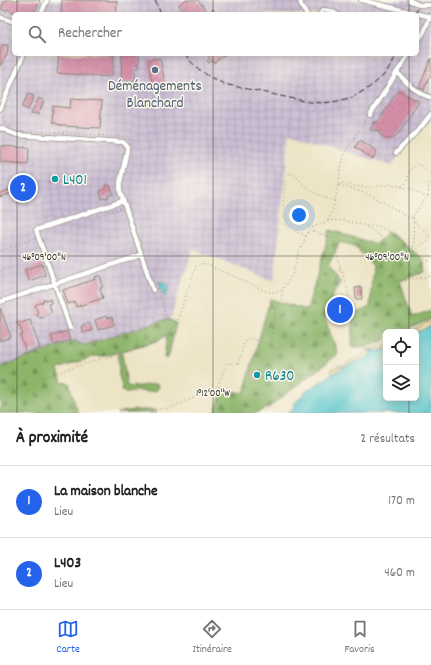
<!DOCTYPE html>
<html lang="fr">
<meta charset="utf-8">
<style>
:root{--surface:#fff;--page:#f6f6f6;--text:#222;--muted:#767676;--line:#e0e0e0;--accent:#2563eb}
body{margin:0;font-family:Dekko,sans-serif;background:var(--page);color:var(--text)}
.controls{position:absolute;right:12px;bottom:12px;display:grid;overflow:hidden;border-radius:6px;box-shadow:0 2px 10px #0003}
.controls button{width:36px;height:36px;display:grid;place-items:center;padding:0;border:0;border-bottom:1px solid var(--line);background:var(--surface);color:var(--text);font:20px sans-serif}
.you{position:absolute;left:299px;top:215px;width:14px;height:14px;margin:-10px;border:3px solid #fff;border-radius:50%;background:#1a73e8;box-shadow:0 0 0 6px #1a73e833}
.badge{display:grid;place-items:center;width:26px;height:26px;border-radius:50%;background:var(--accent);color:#fff;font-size:13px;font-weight:700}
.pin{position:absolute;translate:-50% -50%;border:2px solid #fff;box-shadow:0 1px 4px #0006}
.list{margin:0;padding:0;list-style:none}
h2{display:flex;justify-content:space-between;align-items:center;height:52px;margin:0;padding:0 16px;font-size:17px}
h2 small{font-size:13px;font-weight:400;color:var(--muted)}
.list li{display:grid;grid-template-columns:26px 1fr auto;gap:12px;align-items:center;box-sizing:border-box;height:72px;padding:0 16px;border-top:1px solid var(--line)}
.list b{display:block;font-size:15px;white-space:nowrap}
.list p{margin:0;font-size:13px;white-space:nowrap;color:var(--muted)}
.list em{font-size:13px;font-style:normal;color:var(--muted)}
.icon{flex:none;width:22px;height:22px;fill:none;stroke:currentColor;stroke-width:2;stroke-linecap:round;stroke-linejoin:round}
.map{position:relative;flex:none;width:431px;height:413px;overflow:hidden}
.search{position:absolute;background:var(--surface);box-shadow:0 2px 10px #0003;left:12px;right:12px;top:12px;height:44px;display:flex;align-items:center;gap:10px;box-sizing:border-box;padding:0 14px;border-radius:6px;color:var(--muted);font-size:15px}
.sheet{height:196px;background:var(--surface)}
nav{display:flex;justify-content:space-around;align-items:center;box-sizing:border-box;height:56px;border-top:1px solid var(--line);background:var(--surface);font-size:11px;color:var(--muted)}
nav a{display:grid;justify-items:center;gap:2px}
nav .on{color:var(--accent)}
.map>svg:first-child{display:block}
.industrial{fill:url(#industrial-grid);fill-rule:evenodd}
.forest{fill:url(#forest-firs);stroke:#5c704a}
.sand{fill:url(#sand-dots);stroke:#8c8264}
.water{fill:#58c6cc;stroke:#42787c}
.building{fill:url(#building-hatch)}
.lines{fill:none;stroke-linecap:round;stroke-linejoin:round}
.minor-casing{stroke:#8c8878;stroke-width:6}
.path{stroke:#8c8878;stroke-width:1;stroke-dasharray:1 3;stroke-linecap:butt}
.minor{stroke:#fff;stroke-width:4.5}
.rail{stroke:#2b2b2b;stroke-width:1;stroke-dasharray:6 3;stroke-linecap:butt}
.ticks{fill:none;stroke:#2b2b2b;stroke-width:1;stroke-opacity:0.45}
.service-dot{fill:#5c6f8a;stroke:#fbf7ec;stroke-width:1.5}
.culture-dot{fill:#0f9aa8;stroke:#fbf7ec;stroke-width:1.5}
.labels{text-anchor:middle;stroke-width:3;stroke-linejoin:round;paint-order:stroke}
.service-label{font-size:15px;fill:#4e5e75;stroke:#fbf7ec}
.culture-label{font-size:15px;fill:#0d838f;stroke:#fbf7ec;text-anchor:start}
.ticks-label{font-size:10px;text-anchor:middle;fill:#2b2b2b;stroke:#fbf7ec;stroke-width:3;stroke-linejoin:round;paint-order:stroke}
</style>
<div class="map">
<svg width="431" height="413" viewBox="0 0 431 413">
<defs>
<pattern id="industrial-grid" width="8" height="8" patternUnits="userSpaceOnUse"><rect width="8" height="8" fill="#ccbfd4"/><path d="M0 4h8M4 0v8" fill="none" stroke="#afa4b6"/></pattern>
<pattern id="forest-firs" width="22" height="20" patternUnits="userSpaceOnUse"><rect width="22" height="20" fill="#8db56a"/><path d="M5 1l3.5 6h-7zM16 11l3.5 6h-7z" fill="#739357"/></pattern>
<pattern id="sand-dots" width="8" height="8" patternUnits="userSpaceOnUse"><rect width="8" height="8" fill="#eeda9e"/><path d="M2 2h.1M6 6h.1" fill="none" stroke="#cb8" stroke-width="1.8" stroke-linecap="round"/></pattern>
<pattern id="building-hatch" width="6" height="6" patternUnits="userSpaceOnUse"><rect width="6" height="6" fill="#d791aa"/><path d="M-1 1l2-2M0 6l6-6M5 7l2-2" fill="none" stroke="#af778b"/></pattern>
</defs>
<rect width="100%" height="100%" fill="#fbf7ec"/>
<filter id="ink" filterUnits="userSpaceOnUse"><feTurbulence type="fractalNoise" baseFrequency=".025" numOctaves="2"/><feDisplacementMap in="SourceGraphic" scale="8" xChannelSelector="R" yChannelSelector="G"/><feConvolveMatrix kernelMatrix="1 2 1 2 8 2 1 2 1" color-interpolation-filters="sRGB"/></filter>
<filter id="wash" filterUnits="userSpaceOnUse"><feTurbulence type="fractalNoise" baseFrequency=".012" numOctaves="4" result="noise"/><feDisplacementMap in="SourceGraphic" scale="16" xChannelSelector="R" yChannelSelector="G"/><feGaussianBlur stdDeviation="0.9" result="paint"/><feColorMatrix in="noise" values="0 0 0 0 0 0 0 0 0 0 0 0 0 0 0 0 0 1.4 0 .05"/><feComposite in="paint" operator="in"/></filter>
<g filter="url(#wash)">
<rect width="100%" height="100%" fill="#ede4c6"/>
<path class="industrial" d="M0,0H431V122L427,123L403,148L392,166L347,152L290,132L274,281L193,249L168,326L0,381ZM14,14H417V54H14Z"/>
<path class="forest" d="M330,230L375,244L388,231L423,259L425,272L400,281L412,317L431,310V319L402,332H386V339L373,345L352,348L353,315L370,307L373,266L355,246L340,242L328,266L340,282L332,298L324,316L338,354L268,408L256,413H215L223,389L244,393L270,299L307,310Z
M167,319L176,323L174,333L168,358H164L167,335L156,341L105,356H95L58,369L62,382L69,383L78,413H0V367L74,341L84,345Z
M122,353L127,386C136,388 147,384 157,384L159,387L156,391L145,392L137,390L133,392H125L122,391V386L119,376L118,354Z
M134,410H156V413H117Z"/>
<path class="sand" d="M428,322L431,323V327L416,333V332H411Z
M386,344V348L378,352L333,375L331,370L339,366H343L349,361L356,359L365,353L368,349H374Z"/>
<path class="water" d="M159,281L169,284L166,296H164Z
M431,326V413H287L292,410L295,403L306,391L342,368L367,357L370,354V350L381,351L386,348V398H416V333Z"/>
<g id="blocks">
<path class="building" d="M5,0H40L34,14H18L7,9L6,11L1,9Z
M62,0L117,1L116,14H61Z
M185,0H198L208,13L213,9L217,14H177L183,10L179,5Z
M2,45H8L7,55L0,66V54Z
M59,54H114L112,77L57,73Z
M122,54H139V68H135V81H121Z
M207,54H226L214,63L212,60L209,63L207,61L210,58Z
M160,58L166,90L153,89L148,60Z
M431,58V78L429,77L424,90L419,88Z
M398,90L419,102L398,134L393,138L386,139L379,134L381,131L371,130L370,129V128L373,126V122H378Z
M28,94L34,96L28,110L22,107Z
M39,98L44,101L38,115L35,113L30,115Z
M71,99L102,101L100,128L62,126L52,122L53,106L70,108Z
M360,140L377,151L373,159L355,147Z
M0,146L29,148L28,164L0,162Z
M58,176L59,182L52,183L51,178Z
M27,184V190L18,191L0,197V193L20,186L19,185Z
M110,185L113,194L108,195L109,197L102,199L100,191L106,189L105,186Z
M42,264L45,275L29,281L25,270Z
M100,275L103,286L101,287V289H100L103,298L76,307L75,302L68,304L63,290L96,279L95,277Z
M361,287L362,299H356L355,288Z
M46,299L47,301L50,299L51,303L48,304L52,312L43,316V318H40V316L38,317L36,314L38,313L35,305L43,302V300Z
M339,304V305H345V308H344L345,312H342V313L336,314L335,305Z
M0,308L11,337L0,341Z
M106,316L107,318L112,317L114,325L98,330L95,320Z
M30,320L40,348L28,352L26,354L24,353L25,349L20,335H23L20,326L18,325L17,323L19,322L21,323Z
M89,323L92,330L83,333L81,327L83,326V325Z
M67,331L70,340L54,345L51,336Z
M258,371L261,378L255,380L253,373Z"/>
</g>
</g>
<g filter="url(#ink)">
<use href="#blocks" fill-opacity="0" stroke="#8c8878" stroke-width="1"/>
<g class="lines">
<defs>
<path id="minor" d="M300,0L302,8L307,14
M361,0L431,17
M409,0L419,5H431
M41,14L47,0
M320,14L323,10L331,11L337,14
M0,17L14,22
M417,42L424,32L430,17
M397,72C406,83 417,93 431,98
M0,109L24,54
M370,115L397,72L409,54
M0,128L17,135L123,142L127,146V150L120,183V191L153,290
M396,153L420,128L431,114
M0,302L141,255
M70,328L36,230L123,201"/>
</defs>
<use href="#minor" class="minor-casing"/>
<path class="path" d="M6,106L7,107C2,118 1,120 11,128
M31,131L128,137L132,146
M339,185L365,193L378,199L409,218L413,216C413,218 415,222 416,223C420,230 430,230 429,239
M339,185L341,183L360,187H373L391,184L411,189L424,196H431
M402,187L407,181L410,170L418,164L422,166L431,174
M96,215H100L122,208
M328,221L333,209L339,182L340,172L345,152L367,119
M313,227V232L330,237C336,247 338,258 341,269C346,284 351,298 351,314
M367,227L384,239L389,255L393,262L395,269V282L431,276
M306,236C300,232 291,231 286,227C280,222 285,188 285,179L288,176V173C297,174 297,178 303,184C312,193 323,197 335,201
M0,251L35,238
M413,251L414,245L413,216L419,207L428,196L429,184L431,181
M385,254L402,258L396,264L391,275C379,278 378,263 382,255Z
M407,256C410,261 411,266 416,270
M403,257L407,256L431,237
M394,261L400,259
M340,267L332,298V302H347L348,306H345
M0,271L11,267
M421,277L420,274L416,270L424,264L423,259
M157,288L166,316L170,319L176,321
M0,390L10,389L70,368L154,344C161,341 168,337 171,330C174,326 173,324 177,322L196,266L200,264L208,265L268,292H279L283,289
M119,413L134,410H157L160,409L170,408L216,388L218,385L227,363L238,364L245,340L248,338L267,344L270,341L277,307L281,299L283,289L293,273L299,251L302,246L308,232L313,227L328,221L336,220L351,222L366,226H378L390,232L421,256L431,262"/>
<use href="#minor" class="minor"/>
<path class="rail" d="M155,0L161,14
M415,14L418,8
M184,54L197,68L210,77L224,84L309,102L323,103L338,101L353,97L370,87L383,76L390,67L397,54"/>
</g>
</g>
<path class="ticks" d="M17,0V14M213,0V14M409,0V14M17,54V413M213,54V413M409,54V332M0,256H431M409,398V413"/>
<circle class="service-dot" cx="155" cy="70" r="4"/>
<g class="culture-dot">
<circle cx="55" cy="179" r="4"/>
<circle cx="257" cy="375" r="4"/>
</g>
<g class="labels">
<g class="service-label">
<text x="155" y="90">Déménagements<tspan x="155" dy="17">Blanchard</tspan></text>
</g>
<g class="culture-label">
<text x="63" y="184">L401</text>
<text x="265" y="380">R630</text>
</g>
</g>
<g class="ticks-label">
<text x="44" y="260">46°09'00"N</text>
<text x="387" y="260">46°09'00"N</text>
<text x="213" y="396">1°12'00"W</text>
</g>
</svg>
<div class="controls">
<button><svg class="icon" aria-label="locate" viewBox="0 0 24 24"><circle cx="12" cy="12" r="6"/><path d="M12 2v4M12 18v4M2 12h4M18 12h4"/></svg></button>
<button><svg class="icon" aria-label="layers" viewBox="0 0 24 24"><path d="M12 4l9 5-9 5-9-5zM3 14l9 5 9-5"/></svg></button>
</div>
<div class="you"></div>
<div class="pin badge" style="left:340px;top:310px">1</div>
<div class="pin badge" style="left:23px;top:188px">2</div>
<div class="search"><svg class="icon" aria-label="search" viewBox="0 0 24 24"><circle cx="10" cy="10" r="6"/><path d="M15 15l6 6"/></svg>Rechercher</div>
</div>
<section class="sheet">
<h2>À proximité<small>2 résultats</small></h2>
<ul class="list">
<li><span class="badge">1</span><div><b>La maison blanche</b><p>Lieu</p></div><em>170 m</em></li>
<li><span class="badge">2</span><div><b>L403</b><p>Lieu</p></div><em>460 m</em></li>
</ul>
</section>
<nav>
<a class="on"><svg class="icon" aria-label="map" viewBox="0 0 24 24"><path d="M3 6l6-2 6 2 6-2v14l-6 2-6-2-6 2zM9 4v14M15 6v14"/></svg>Carte</a>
<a><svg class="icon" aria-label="directions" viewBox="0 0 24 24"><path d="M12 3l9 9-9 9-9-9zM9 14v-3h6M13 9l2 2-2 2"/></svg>Itinéraire</a>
<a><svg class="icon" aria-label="saved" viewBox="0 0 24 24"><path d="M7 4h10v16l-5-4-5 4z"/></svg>Favoris</a>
</nav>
